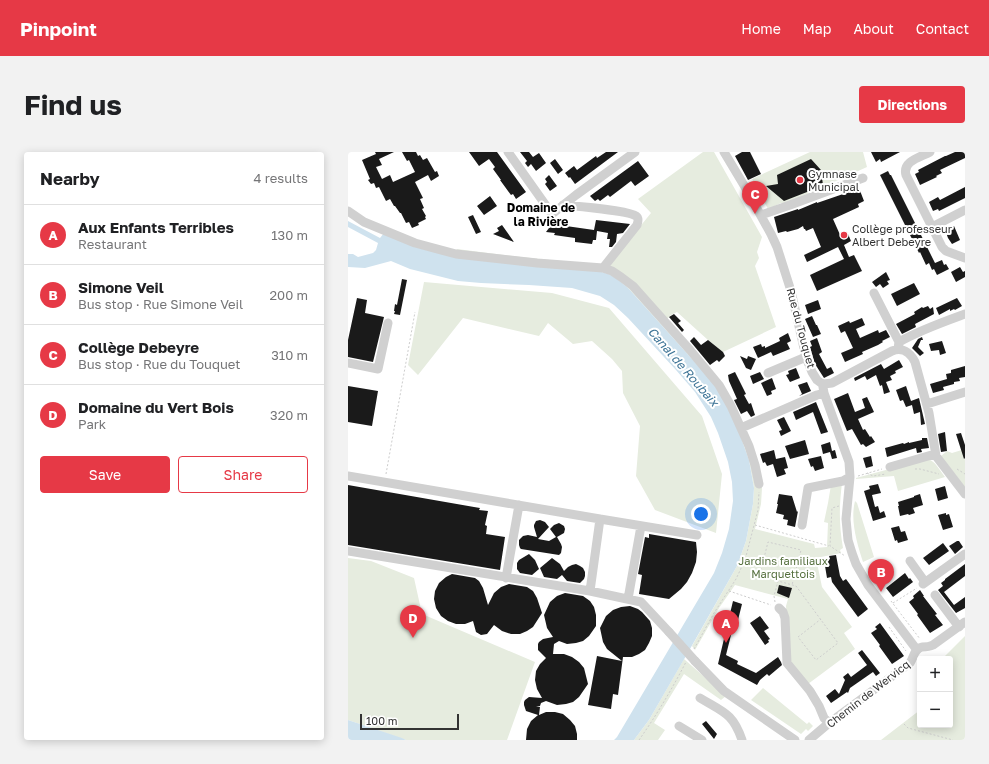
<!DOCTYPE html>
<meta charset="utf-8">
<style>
:root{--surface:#fff;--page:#f2f2f2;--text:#202124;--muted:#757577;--line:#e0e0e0;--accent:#e63946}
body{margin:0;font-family:"Golos Text",sans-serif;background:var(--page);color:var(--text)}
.controls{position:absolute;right:12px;bottom:12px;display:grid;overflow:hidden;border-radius:4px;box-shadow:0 2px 10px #0003}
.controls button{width:36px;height:36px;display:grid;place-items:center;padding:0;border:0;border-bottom:1px solid var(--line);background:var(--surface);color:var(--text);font:20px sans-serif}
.scale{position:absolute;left:12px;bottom:10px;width:99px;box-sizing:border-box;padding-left:4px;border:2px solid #333;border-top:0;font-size:11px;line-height:14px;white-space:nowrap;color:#333;-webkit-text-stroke:3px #fff;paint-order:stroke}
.you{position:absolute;left:353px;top:362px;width:14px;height:14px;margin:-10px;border:3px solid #fff;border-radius:50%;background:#1a73e8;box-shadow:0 0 0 6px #1a73e833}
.badge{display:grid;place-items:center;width:26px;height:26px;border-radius:50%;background:var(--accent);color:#fff;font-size:13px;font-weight:700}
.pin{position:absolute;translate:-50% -33px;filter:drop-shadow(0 1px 2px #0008)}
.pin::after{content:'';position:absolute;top:21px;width:14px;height:12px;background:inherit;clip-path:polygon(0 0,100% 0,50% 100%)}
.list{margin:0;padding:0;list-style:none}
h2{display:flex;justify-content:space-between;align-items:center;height:52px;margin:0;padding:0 16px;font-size:17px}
h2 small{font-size:13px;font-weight:400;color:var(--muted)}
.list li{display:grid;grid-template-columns:26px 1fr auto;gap:12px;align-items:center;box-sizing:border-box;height:60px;padding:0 16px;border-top:1px solid var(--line)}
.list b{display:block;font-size:15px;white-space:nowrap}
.list p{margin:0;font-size:13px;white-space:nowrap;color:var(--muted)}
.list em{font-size:13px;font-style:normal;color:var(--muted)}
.actions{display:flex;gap:8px;padding:12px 16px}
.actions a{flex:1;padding:9px 0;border:1px solid var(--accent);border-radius:4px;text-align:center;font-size:14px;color:var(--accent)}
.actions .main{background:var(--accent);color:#fff}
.map{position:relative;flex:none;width:617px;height:588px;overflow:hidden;border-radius:4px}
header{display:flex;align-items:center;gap:24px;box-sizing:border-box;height:56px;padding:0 20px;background:var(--accent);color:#fff}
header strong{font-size:19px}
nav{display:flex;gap:22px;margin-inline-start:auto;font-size:14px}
.intro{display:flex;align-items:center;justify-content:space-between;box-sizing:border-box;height:96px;padding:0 24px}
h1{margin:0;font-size:28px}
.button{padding:10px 18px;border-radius:4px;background:var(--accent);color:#fff;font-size:14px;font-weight:700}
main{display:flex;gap:24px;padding:0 24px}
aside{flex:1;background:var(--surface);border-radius:4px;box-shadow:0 2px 10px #0003}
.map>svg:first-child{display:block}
.green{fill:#e6ecdf}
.water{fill:#cfe2ee}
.building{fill:#1a1a1a}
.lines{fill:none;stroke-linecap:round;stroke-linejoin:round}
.path{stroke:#cdcdcd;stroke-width:1;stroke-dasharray:2 2;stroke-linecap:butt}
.minor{stroke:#d0d0d0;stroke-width:9}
.minor-bridge{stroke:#d0d0d0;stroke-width:9}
.poi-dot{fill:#e63946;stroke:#fff;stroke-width:1.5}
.labels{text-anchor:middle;stroke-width:4;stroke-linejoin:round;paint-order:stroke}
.poi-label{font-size:11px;fill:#333;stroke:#fff;text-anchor:start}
.street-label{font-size:11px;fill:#333;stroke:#fff}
.park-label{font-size:11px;fill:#56703f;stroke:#fff}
.neighbourhood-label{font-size:12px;font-weight:bold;fill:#000;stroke:#fff}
.water-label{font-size:12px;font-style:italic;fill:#3f7597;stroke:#fff}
</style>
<header>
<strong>Pinpoint</strong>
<nav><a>Home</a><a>Map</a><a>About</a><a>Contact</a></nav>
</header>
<div class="intro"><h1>Find us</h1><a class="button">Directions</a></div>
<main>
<aside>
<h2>Nearby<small>4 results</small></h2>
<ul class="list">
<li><span class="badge">A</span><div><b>Aux Enfants Terribles</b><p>Restaurant</p></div><em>130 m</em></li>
<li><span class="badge">B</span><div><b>Simone Veil</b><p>Bus stop · Rue Simone Veil</p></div><em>200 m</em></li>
<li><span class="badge">C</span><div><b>Collège Debeyre</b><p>Bus stop · Rue du Touquet</p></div><em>310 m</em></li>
<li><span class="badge">D</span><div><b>Domaine du Vert Bois</b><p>Park</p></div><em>320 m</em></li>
</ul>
<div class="actions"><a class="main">Save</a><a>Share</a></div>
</aside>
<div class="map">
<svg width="617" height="588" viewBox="0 0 617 588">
<rect width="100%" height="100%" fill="#fff"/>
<path class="green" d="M355,0H366L414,85L409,100L411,106L407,114L428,175L375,200L360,188L329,160L323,163L319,167L354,209L376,237L392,271L406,302L414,336L413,352L407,377L466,392L467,396L479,395L480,371L476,370L480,351L483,333L494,331C491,355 491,373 495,396L492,398L493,401L468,406L474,435L504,475L496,481L507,497L460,532L441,511L438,454L440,447L387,433L371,456L347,498L344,494L389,414L398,389L405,352L406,336L401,308L390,277L373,242L362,227L281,137L270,127L261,122L246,118L183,114L106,104L109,97L173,105L260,114L303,61L290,47Z
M462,0H515L519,15L439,51L440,52L433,51L420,57L404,27Z
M76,130L204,141L261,156L354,264L374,322L368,381L307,358L288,324L292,274L275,241L274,219L264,207L244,189L225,192L200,171L191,184L115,166L70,223L60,213Z
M617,297V335L593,304L599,299L604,301Z
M579,307C587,308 592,319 597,325L550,339L546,324L508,327V326Z
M507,349L509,351L526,405L515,410C509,392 502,368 507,349Z
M0,406L23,409L66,426L74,462L187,510L159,588H58L0,568Z
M617,484V588H533L572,558V573H602V507H594Z
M336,507L378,544L373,548L336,522L306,571L317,578L310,588H286L301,568Z
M415,536L459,572L461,570L465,574L460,579L458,577L453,582L403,548Z"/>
<path class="water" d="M0,69L32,86L36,81L81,98L246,118C264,122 268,125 281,137L362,227L373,242L390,277L401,308L406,336L405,352L398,389L389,414L346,490L301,568L286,588H266L269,585L366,421L374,401L381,377L385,349L384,330L380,310L370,281L363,265L347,240L328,218L280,166L266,153L252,144L224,136L181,133L133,131L110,129L62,117L43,109L17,116L0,115V102H5L10,105L25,101L28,98L30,91L0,75Z
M0,568L54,586L58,588H2L0,587Z"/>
<path class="building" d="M27,0H46L31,7L34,13L28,15L34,27L42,23L45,30L67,20L61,8L59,9L54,0H68L70,4L72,3L75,8L79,6L87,20L89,19L91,24L83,29L80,23L67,30L75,46L72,47L76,56L74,57L78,64L77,65L78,67L70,71L71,73L64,76L61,70L58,71L53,61H52L47,54H46L42,47L38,49L31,35L28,36L26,31L23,32L20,28L22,27L14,8L28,2Z
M121,0H149L178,40L168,47L165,42L163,43L152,28H153L145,17L147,15L141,7L131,14Z
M172,0H181L185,5L191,1L198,11L188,19L183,12L180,15L177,11L179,9Z
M258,0H270L227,32L222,25L221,26L217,21L226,14L229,18L248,4L249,6Z
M394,0H402L413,22L400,28L387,4Z
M523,0H552L533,10L532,7L528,10Z
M607,0H617V6L592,18L594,21L588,24L589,25L572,33L567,22L571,20L570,18L597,4H598Z
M207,7L215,18L210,22L202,11Z
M463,7L473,18L475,33L459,40L436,49L418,34L430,32L429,23Z
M290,9L301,24L287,34L283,29L262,45L260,43L252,49L250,47L247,49L242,44Z
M540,19L542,23H543L587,111L594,108L596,113L598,112L601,117L589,123L586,117L584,118L581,111L578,113L572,100L571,101L532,23Z
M201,23L209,34L202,39L197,32L199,30L197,27Z
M617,35V46L591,59L590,57L585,59L581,50L590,45L592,48Z
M511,36L516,49L510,52L511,55L485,67L493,85L500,82L503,89L496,93L501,105L506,103L514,119L469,139L462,123L496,107L490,95L459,110L456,103L473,95L465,76L458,79L457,77H456L455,74L450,77L439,80L438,79L430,81L426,65L450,57V58L469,50V51L501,40V41Z
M142,44L149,54L136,63L129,54Z
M125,63L133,80L128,82L120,65Z
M248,68L282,72L275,81L269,82L268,90L264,95H261L262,87H259L260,81L249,79L248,88H245L244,92L227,90V86L206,83L207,81L198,80L204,72L246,78Z
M154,73L166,90L145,82L151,79L149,76Z
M606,74L612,88L604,92L600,86L597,78Z
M612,115L615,120L617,119V125L608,130L603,120Z
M538,120L542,128L539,129L541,132L535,136L532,132L528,135L524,130Z
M54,127L59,128L52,163L46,162L47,159H46L47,152L49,153Z
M566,131L572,142L549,154L543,142Z
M9,146L19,148L17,161L36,165L25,210L0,205V188Z
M609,146L614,154L607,158L606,157L602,159V157L591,163L588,156Z
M470,148L473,157L460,162L457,153Z
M580,154L582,157L585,155L586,162L567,172L568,175L554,182L548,172L567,162L566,160L574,155L575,156Z
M326,162L333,169L330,171L336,178L334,180L321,165Z
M464,164L468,173H469L473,182L465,185L457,167Z
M514,166L517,173L508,177L512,186L530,178L531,181L538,178L542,185L534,189L535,190L530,193L514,200L515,202L497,210L493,201L505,196L497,179L493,181L490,174L501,169L502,171Z
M440,181L443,189L439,191L442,197L425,204L423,200L410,206L405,195L413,192L414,195L417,194V196L432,189L431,186Z
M346,185L353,193L360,188L375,200L377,204L371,210L369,208L362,213L342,189Z
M574,185L575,188H573L570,195L576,201L572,204L564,196L570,187Z
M469,186L474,200L471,202L479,217L483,215L486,221L476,226L467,212L462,195L464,194L462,189Z
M594,189L598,201L592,203L591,198L583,199L581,192Z
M392,204L399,207L400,204L408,207L403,218L398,216Z
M551,208L555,215L547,219L548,221L542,224L544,228L538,230L542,240L536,242L534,233L532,234L528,223L519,228L517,224L507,229L506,226L533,212L536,217Z
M617,214V225L611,226L612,229L606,230V232L595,235L596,238L585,241L582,232L599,227L598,222L603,221V218Z
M448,216L452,226L442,230L438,223L441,222L440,219Z
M387,220L398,242L396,243L401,252L403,251L407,263L403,265L399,259L393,262L386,248L389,247L381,229L380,223Z
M412,220L416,227L405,232L402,224Z
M424,226L428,237L423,239L424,242L419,244L413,231Z
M459,230L463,239L451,244L454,242L450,233Z
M0,234L30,239L24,274L0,270Z
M558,234L563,249L571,246L577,272L573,273L572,260L566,262L564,253L558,255L555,248L552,249L548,238Z
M500,241L507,260L517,256L514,247L519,245L526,260L510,267L515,278L517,277L522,285L523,284L527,290L518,295L515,292L513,293L504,277L499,279L486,247Z
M468,250L480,280L473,282L465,260L448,268L445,260Z
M436,265L443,279L433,284L431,279L434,278L429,268Z
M597,280L599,299L593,300L590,282Z
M613,281L617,293V306L616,307L608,282Z
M574,286H579L581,296L573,297L574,300L569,301L568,296L539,305L537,296L555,291L556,292L561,290V291L574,288Z
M457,288L461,302L442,307L437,294Z
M482,290L484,299L487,298L489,306L484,307L482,300L475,302L473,293Z
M426,298L428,307L437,305L440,316L436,317L438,322L429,325L425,312L419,314L417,310L415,311L412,302Z
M473,304L476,316L467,319L465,314L463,315L460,307Z
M523,304L525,314L518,316L515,306Z
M530,332L533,341L524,343L527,355L530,354L532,361L536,359L538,365L525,369L516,339L522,337L521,334Z
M0,333L126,355L132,356L131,358L140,359L137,373L139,374L138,382L157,385L152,418L0,393Z
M597,334L600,346L590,349L587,337Z
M431,342L444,344L449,360L450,359L447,375L439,373L440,368L435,367L436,363L428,361L430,352H429Z
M572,342L575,353L565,356L567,361L561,363L560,362L552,364L550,354H551L550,350L566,345V344Z
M598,361V363L601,362L605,375L595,378L590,363Z
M192,368L197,370L201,375L190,387L201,389L208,385L202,377L206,373L211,371L216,374L217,377L216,381L209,385L213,392L214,395L213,401L211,403L173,397L172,396L171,393V388L175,384L180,383L189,385L186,375V373L188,369Z
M551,374L553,380L557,379L560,388L550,391L549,388L547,389L543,376Z
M301,382L348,390L349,400L348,410L344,421L339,430L333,437L321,447L291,442L294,423L290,422L297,385L301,386Z
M609,389H611L615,395L607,402L601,394Z
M595,391L601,399L581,413L575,406Z
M181,402L187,408L191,417L184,423L172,421L169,417V411L171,408Z
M488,403L492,424L495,429L498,427L520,457L510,465L484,430L483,425L479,426L476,408L482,407L481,404Z
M204,406L212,412L216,419L220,415L224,413L228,412L232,414L235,416L237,420V424L236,427L232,431L219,429L214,423L209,427L196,425L192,416Z
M617,412V424L596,440L606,453L617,445V456L608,461L590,438L595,434L593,431L597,428V427Z
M557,421L561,427L562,426L565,430L545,445L538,436Z
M104,422L127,426L131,429L135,436L140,453L146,441L153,435L161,432L179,435L185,439L189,446L194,461L185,475L179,479L172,482H163L154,479L146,473L139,482L133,483L128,480L125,469L117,472H108L100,469L93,464L88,456L86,447L87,439L91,431L98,425Z
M431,433L444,436L441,446L429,441Z
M572,438L576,444H575L589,462L587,463L595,473L582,481L569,463L570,462L561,450L566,446L565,444Z
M217,441L235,444L242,449L246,455L248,463V474L241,484L235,489L228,491L219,492L211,489L206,492L205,502H216L224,505L231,510L236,516L240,532L231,545L225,550L218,552L209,553L198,549L193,551L192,554H188L192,555L191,563L198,560H207L215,562L222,568L227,574L229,582V588H178L179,577L183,569L190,563L178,559L176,553V550L177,548L181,545L194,546L189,537L187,528L188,519L192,512L198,506L190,498V492L191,490L195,487L205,485L199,476L196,463L202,450L209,444Z
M385,449L394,452L388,476L385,475L378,503L390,509L389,512L408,521L430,505L433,510L434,513L421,524L419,522L412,528L409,533L370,512Z
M282,454L290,457L294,460L302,469L304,476V484L301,491L297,498L291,502L284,505H275L270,543L265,542L263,557L240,553L249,504L274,509L259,497L255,490L252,476L258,464L265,458L273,455Z
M412,464L421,476L416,479L422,487L420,488L421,490L417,493L402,471Z
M532,471L556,504L544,512L531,494L532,493L523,481L529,477L527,475Z
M514,498L532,521L528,524L525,520L502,536L500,541L499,540L483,551L478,544L487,537L491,542L497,528L495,525L500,521L503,525L519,513L510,501Z
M358,569L369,582L366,587L354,572Z"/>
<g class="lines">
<path class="path" d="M567,317H572L591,322
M609,317L617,322
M519,321L525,324L538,322
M38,322L67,160
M510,324L534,317
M491,354L484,356L482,394L497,404
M407,373L481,394
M430,429L428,426L412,422L420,390L453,398L444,433
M381,439L423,453
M543,449L572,487
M427,450L426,444L430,429L448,434L490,491L468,508L450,485L473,467
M545,451L569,436
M541,475L558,499
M346,497L366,461L388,427L397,408L410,358L411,340
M556,572L560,576L605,588
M291,588C308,564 324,537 338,510"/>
<path class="minor" d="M160,0L204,62L228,43L287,0
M376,0L397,35L423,82L429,95L443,139L458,205L464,220L469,228L473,231L476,232L484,231L544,199C554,195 562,200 567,210L581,261L588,304L617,342
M582,0C573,5 554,9 558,23L594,95L598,99L617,106
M215,53C227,54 282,59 288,64C291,66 290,70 289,73L255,116
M0,59L16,70L67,91L108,102L189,111L255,116L264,119L273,125L285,134L342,198L371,233L383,254L401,294L407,313L411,332
M413,63L442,53L515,26
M584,75L617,58
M526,141L551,190
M550,197L551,190C572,178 595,170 617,162
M0,211L30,217L40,171
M420,221L458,205
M476,232L475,235L476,241L501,310L502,325L498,367L500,388L504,401L508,412L520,433L569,498
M579,252L617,240
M393,276L469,243L476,241
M542,315L587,302
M0,324L252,367L242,439L293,450L321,480
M252,367L349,383
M454,373L460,336L495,329L502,325
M0,399L242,439
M562,409L577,430
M158,426L171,353
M575,432L617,402
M587,443L611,475
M280,447L293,374
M431,456L435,460L437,466L439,511L462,539L471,554L476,566L481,571
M347,509L376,539L447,588
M352,546C375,560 385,561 394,588
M331,574L354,588
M461,588L481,571L562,511C566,505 566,497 574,495C578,495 581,495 585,493L617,470"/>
<path class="minor-bridge" d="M321,480L347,509"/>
</g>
<g class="poi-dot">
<circle cx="452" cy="28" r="4"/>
<circle cx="496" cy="83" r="4"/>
</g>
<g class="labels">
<g class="poi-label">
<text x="460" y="26">Gymnase<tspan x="460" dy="13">Municipal</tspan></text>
<text x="504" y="81">Collège professeur<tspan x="504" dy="13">Albert Debeyre</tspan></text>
</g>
<g class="street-label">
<text transform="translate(453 176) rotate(75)" y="4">Rue du Touquet</text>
<text transform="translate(520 542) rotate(-38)" y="4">Chemin de Wervicq</text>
</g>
<g class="park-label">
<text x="435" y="413">Jardins familiaux<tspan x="435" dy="13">Marquettois</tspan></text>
</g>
<g class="neighbourhood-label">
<text x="193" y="60">Domaine de<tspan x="193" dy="14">la Rivière</tspan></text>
</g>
<g class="water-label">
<text transform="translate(335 215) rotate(49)" y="4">Canal de Roubaix</text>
</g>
</g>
</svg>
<div class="controls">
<button>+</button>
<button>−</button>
</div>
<div class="scale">100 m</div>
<div class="you"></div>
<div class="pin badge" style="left:378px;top:491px">A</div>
<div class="pin badge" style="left:533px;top:440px">B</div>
<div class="pin badge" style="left:407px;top:62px">C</div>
<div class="pin badge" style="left:65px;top:486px">D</div>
</div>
</main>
